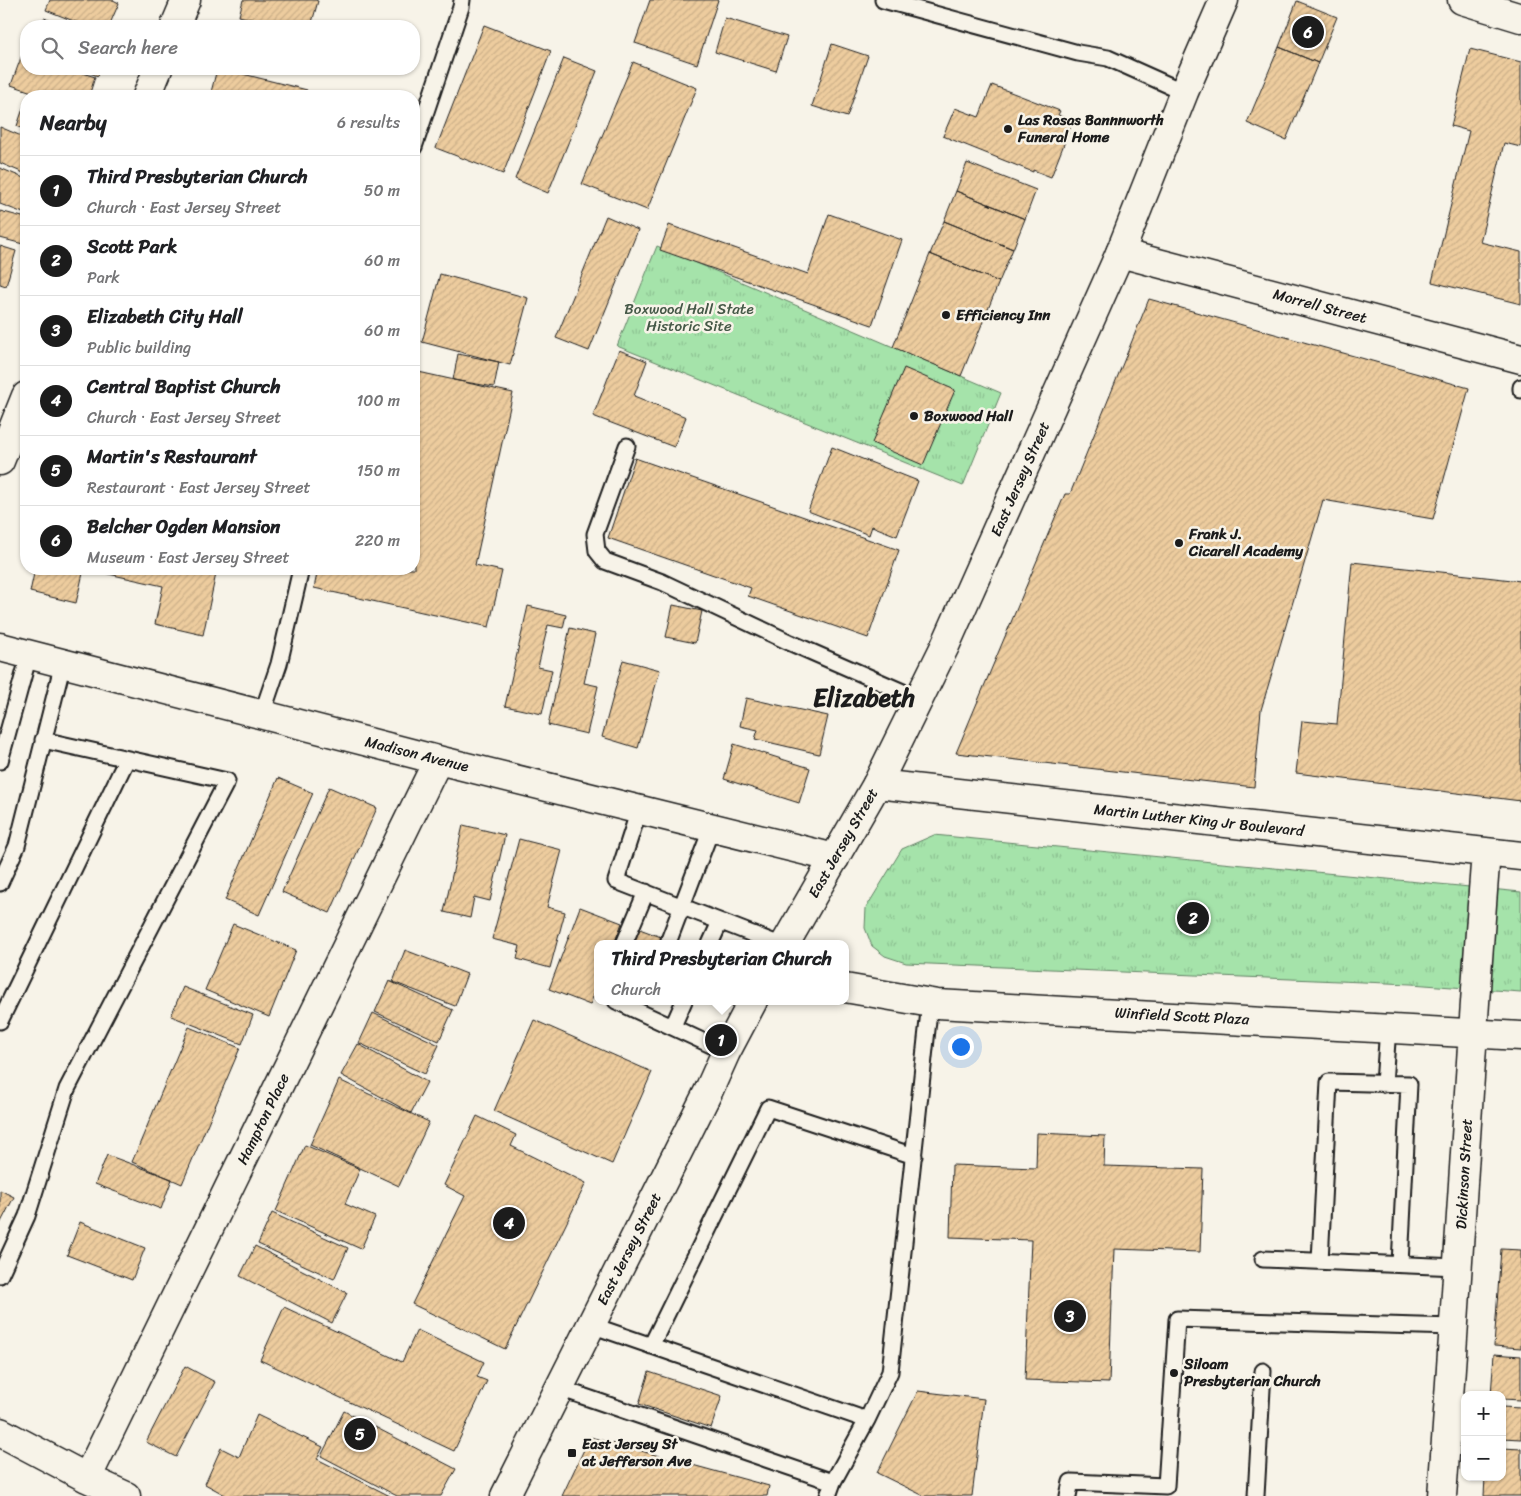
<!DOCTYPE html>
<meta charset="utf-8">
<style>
:root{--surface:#fff;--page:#f6f6f6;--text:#202124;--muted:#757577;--line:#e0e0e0;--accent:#1c1c1c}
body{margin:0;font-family:Sriracha,sans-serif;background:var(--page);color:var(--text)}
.controls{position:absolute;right:15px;bottom:15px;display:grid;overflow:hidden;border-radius:10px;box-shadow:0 1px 4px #0004}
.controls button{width:45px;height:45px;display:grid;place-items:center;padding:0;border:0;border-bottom:1px solid var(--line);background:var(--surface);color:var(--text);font:25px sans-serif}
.you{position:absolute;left:960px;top:1046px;width:18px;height:18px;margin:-12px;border:4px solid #fff;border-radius:50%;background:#1a73e8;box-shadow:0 0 0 8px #1a73e833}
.badge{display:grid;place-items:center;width:32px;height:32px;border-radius:50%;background:var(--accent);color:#fff;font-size:16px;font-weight:700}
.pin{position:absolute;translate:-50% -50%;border:2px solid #fff;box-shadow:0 1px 5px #0006}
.popup{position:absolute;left:594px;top:940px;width:255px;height:65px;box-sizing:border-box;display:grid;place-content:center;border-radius:10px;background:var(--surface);filter:drop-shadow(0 1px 4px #0005);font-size:16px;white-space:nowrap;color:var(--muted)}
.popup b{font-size:19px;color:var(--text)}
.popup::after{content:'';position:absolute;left:50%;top:100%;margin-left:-10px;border:10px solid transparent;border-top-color:var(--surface)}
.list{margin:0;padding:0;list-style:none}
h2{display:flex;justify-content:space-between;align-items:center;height:65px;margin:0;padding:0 20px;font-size:21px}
h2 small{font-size:16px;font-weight:400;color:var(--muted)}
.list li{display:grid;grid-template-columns:32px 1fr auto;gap:15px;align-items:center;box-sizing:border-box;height:70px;padding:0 20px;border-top:1px solid var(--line)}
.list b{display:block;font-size:19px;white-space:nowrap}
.list p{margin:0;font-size:16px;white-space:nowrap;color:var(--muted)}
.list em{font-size:16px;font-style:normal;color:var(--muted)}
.icon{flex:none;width:28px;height:28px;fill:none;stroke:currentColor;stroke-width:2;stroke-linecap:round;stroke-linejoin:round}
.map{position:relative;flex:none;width:1521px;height:1496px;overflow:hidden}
.search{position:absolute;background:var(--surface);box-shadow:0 1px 4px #0004;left:20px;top:20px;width:400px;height:55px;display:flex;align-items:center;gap:12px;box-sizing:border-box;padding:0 18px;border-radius:20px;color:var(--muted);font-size:19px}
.panel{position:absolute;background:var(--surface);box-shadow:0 1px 4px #0004;left:20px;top:90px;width:400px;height:485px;border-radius:20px}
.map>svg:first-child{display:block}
.grass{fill:url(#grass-tufts);stroke:#608063}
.building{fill:url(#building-hatch);stroke:#1c1c1c}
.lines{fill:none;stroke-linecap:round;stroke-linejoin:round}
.lane-casing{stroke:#1c1c1c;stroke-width:19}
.street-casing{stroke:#1c1c1c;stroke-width:31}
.secondary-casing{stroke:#1c1c1c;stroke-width:31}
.lane{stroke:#f7f3e8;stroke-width:15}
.street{stroke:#f7f3e8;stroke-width:28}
.secondary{stroke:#f7f3e8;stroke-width:28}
.poi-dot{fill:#1c1c1c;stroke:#f7f3e8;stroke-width:2}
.labels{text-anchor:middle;stroke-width:5;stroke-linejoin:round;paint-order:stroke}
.poi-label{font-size:15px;font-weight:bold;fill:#1c1c1c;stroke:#f7f3e8;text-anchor:start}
.street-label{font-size:15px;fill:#1c1c1c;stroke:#f7f3e8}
.park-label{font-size:15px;fill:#455847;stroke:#f7f3e8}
.town-label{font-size:25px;font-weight:bold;fill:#1c1c1c;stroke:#f7f3e8}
</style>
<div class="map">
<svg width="1521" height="1496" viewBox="0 0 1521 1496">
<defs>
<pattern id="grass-tufts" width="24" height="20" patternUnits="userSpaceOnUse" patternTransform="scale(1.25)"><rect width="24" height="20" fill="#a5e3aa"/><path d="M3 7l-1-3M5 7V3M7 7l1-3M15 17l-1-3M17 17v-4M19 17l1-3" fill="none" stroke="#8dc292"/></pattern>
<pattern id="building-hatch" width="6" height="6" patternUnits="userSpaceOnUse" patternTransform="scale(1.25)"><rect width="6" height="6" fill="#edcc9e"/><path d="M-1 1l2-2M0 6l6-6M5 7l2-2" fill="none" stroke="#cbaf88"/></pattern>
</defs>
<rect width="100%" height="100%" fill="#f7f3e8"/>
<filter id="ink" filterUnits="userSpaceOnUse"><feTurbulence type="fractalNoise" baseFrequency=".02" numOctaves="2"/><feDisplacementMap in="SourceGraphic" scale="10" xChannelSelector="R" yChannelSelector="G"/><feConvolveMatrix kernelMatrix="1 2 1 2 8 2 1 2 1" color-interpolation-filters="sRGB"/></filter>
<g filter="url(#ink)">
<path class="grass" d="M657,246L1001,393L963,486L617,346Z
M934,835L1521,892V992L1411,984L906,963L885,956L872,946L865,928L866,908L902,849Z"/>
<path class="building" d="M50,0H113L119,3L109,26H86L46,10Z
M243,0H315L318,1L311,26H280L239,16Z
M650,0H718L697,64L635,43Z
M1297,1L1337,17L1318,63L1279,47Z
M44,18L64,26H41Z
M725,18L787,37L776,71L715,52Z
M484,25L551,51L503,174L436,148Z
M832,44L868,56L847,117L812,106Z
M1279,47L1318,63L1286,140L1247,123Z
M1470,49L1521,62V147L1504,143L1480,242L1521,252V304L1432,282L1469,131L1451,126Z
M23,52L26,53V69H71L95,77L89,96H44L11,85Z
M564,58L597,71L548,193L515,179Z
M633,62L697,88L647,210L582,184Z
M79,69H100L98,76Z
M217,69H223L307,90L305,96H210Z
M992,85L1060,111L1058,115L1073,121L1051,177L1033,170V172L943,136L955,108L979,117Z
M26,100V130L17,126Z
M0,127L26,138V174L0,163Z
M967,163L1036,190L1025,219L956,191Z
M0,168L26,179V214L0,204Z
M956,191L1025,219L1013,249L944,221Z
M0,211L26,218V232L23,244L0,238Z
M829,214L902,240L872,325L660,250L669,225L808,274Z
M606,216L638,230L589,351L556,338Z
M944,221L1013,249L999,282L930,254Z
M0,246L16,251L6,286L0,284Z
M930,254L999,282L961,376L893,347Z
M440,274L528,298L510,365L422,342Z
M1149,299L1469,388L1433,519L1323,500L1261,710L1254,787L956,753L1065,494H1070Z
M619,350L647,361L634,396L686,417L674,447L593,416Z
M458,354L499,362L494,387L453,380Z
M904,368L955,390L923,465L872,443Z
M414,371L513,393L475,565L502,571L489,627L314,588L318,569H414Z
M832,447L918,481L897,536L872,526L869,535L808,511Z
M635,458L899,550L868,638L748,596L751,588L608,538Z
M1352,562L1521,581V801L1296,773L1302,721L1337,724Z
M35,569H84L76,603L30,592Z
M86,569H217L203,635L155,624L163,586Z
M673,605L702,611L695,643L666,637Z
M528,606L566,615L563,628L548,625L538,667L552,670L542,714L505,706Z
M570,628L595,634L584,683L598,686L587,734L548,725Z
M623,660L660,670L638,748L602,737Z
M746,698L828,716L819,754L755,739L758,730L740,726Z
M734,744L810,768L799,803L724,779Z
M278,778L313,793L259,915L225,900Z
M329,787L377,808L330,913L282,892Z
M463,825L505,835L490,901L474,897L470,918L444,912Z
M519,839L562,850L547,907L565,912L550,968L517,959L520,946L492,939Z
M580,907L622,923L614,944H597V986L590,1005L549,989Z
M233,924L296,950L269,1017L205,990Z
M637,928L669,940L677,944H630Z
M405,950L467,974L455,1006L393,982Z
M389,981L453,1010L439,1041L375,1012Z
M183,987L253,1015L242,1044L171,1016Z
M373,1013L439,1045L425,1074L359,1043Z
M534,1020L652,1072L612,1164L494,1111Z
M189,1027L240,1048L182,1184L132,1162Z
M358,1044L427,1082L411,1113L341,1075Z
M339,1080L429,1122L399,1186L310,1145Z
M477,1116L516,1135L511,1146L586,1183L505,1349L412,1304L465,1196L444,1185Z
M1037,1133L1105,1136L1104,1166L1203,1169L1200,1252L1114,1249L1109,1383L1025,1380L1031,1240L950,1237L952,1165L1036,1168Z
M305,1145L360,1169L345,1204L375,1217L361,1249L276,1211Z
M107,1155L172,1179L161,1209L95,1184Z
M0,1190L14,1197L0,1224Z
M272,1213L348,1248L334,1279L258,1244Z
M80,1222L145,1248L132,1280L67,1255Z
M255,1246L347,1293L332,1323L240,1276Z
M1501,1249L1521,1250V1348L1494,1346Z
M284,1307L402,1362L417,1330L484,1362L477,1377L487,1381L454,1451L260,1360Z
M1494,1354L1521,1356V1400L1502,1399V1395H1491Z
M185,1366L215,1382L176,1457L146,1442Z
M649,1372L722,1396L711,1428L639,1404Z
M918,1391L984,1399L972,1496H924L877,1473Z
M1502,1407L1521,1408V1439L1502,1438Z
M344,1411L456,1469L441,1496H397L321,1456Z
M257,1415L323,1447L317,1459L390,1496H227L205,1484L221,1448L239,1457Z
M590,1437L769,1486L767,1496H562Z
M1502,1448L1521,1449V1496H1484L1485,1477H1502Z"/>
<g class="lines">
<defs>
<path id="lane" d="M883,0L1078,53L1108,58L1184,92
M414,147L461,7L462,0
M1521,387V390
M627,446L595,534L597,551L605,561L662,582L791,643L919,699
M262,714L279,664L301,569
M0,761L29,655
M639,810L616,881L778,944
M0,883L17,846L63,663
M669,940L712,827
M624,944L646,892
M710,944L720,922
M616,1001L726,1052
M0,1021L127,759
M673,1026L684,1001
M1384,1084L1388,1027
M1263,1259L1458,1267
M1320,1261L1329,1082L1409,1084L1400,1264
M0,1275L27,1216L67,1089L227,781L43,740
M591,1325L867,1420
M651,1346L768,1108L914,1156
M559,1388L833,1482
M828,1496L833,1482L867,1420L890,1372L930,1002
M1068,1496L1071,1482L1166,1486L1177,1319L1454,1327
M1256,1496L1263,1371"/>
<path id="street" d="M1462,0L1521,18
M175,26L186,0
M147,96L158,69
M1120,253L1521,359
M0,461L26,396
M0,647L438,760L835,858
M877,784L1521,856
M845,988L937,1004L1521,1036
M0,1432L87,1478L126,1496
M87,1478L438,760
M1442,1496C1458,1281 1469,1067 1486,852"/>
<path id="secondary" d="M785,944L877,784L945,646L1120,253L1184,92L1224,0
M505,1496L708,1092L726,1052L753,1001"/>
</defs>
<use href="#lane" class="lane-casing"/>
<use href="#street" class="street-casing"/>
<use href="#secondary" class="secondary-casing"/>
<use href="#lane" class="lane"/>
<use href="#street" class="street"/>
<use href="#secondary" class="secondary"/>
</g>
</g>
<g class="poi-dot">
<circle cx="1008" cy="129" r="5"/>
<circle cx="946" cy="315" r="5"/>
<circle cx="914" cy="416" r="5"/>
<circle cx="1179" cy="543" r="5"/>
<circle cx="1174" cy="1373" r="5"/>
<rect x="567" y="1448" width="10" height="10" rx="2.5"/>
</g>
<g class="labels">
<g class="poi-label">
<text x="1018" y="125">Las Rosas Bannnworth<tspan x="1018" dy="17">Funeral Home</tspan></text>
<text x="956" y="320">Efficiency Inn</text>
<text x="924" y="421">Boxwood Hall</text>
<text x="1189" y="539">Frank J.<tspan x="1189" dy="17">Cicarell Academy</tspan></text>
<text x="1184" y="1369">Siloam<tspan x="1184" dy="17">Presbyterian Church</tspan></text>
<text x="582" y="1449">East Jersey St<tspan x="582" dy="17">at Jefferson Ave</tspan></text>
</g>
<g class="street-label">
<text transform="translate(1320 306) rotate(15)" y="5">Morrell Street</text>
<text transform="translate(1020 479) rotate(-66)" y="5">East Jersey Street</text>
<text transform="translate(417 754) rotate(14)" y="5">Madison Avenue</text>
<text transform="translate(1199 820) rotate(6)" y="5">Martin Luther King Jr Boulevard</text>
<text transform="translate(843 843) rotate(-60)" y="5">East Jersey Street</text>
<text transform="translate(1182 1016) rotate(3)" y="5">Winfield Scott Plaza</text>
<text transform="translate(263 1119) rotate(-64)" y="5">Hampton Place</text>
<text transform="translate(1464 1174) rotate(-87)" y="5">Dickinson Street</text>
<text transform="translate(629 1249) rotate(-63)" y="5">East Jersey Street</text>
</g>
<g class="park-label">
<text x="689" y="314">Boxwood Hall State<tspan x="689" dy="17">Historic Site</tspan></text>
</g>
<g class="town-label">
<text x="864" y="706">Elizabeth</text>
</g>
</g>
</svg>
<div class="controls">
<button>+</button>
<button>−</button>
</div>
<div class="you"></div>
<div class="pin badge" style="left:721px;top:1040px">1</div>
<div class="popup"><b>Third Presbyterian Church</b>Church</div>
<div class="pin badge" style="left:1193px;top:918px">2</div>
<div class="pin badge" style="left:1070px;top:1316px">3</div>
<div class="pin badge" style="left:509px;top:1223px">4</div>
<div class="pin badge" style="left:360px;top:1434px">5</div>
<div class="pin badge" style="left:1308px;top:32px">6</div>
<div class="search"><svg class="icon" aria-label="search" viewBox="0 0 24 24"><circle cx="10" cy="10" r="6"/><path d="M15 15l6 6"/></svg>Search here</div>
<section class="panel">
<h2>Nearby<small>6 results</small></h2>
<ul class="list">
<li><span class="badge">1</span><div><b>Third Presbyterian Church</b><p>Church · East Jersey Street</p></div><em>50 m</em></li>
<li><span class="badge">2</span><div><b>Scott Park</b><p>Park</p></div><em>60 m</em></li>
<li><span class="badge">3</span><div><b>Elizabeth City Hall</b><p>Public building</p></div><em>60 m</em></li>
<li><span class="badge">4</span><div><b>Central Baptist Church</b><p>Church · East Jersey Street</p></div><em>100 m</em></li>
<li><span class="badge">5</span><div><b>Martin's Restaurant</b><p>Restaurant · East Jersey Street</p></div><em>150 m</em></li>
<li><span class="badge">6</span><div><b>Belcher Ogden Mansion</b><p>Museum · East Jersey Street</p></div><em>220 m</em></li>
</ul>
</section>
</div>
